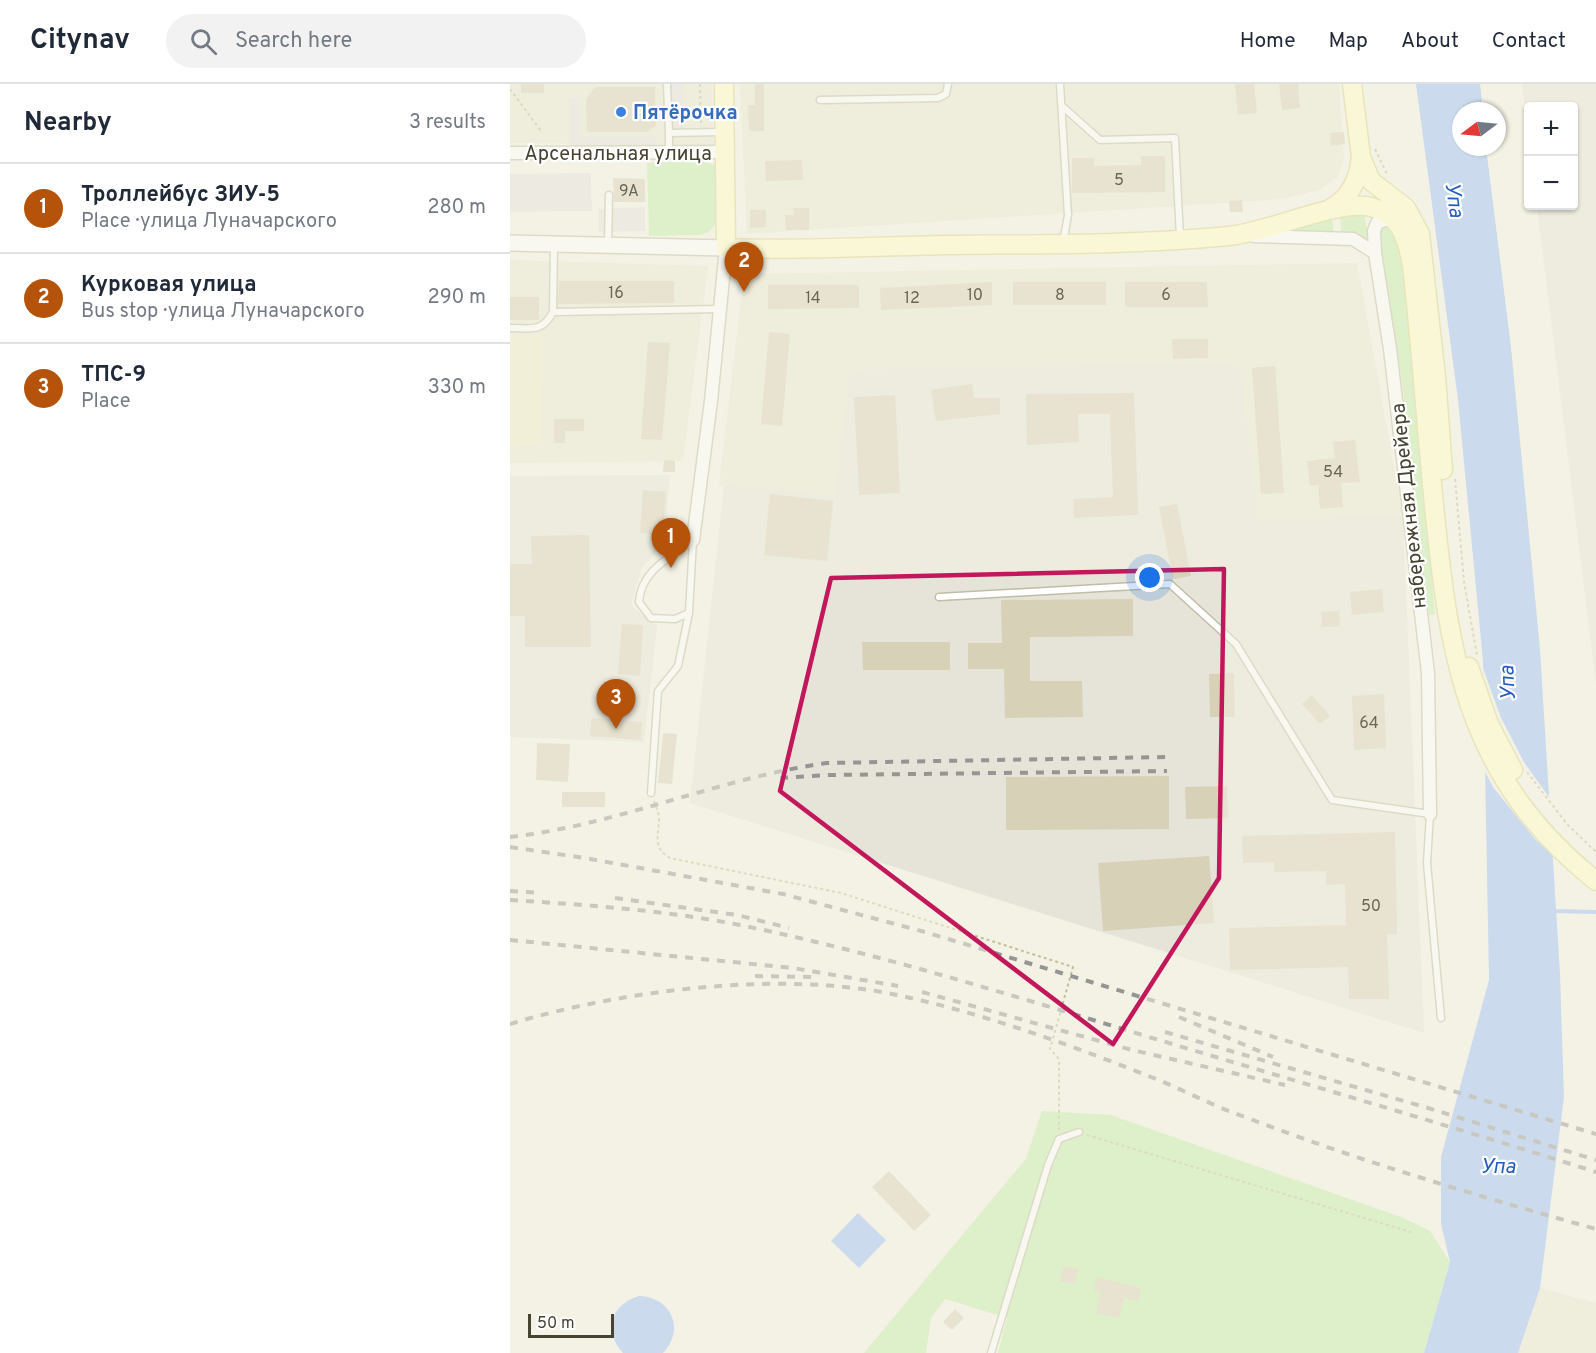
<!DOCTYPE html>
<meta charset="utf-8">
<style>
:root{--surface:#fff;--page:#f2f2f3;--text:#1f2937;--muted:#747a83;--line:#e0e1e3;--accent:#b45309}
body{margin:0;font-family:Overpass,sans-serif;background:var(--page);color:var(--text)}
.controls{position:absolute;right:18px;top:18px;display:grid;overflow:hidden;border-radius:6px;box-shadow:0 2px 4px #0004}
.controls button{width:54px;height:54px;display:grid;place-items:center;padding:0;border:0;border-bottom:2px solid var(--line);background:var(--surface);color:var(--text);font:30px sans-serif}
.compass{position:absolute;left:942px;top:18px;width:54px;height:54px;border-radius:50%;background:var(--surface);box-shadow:0 2px 4px #0004;rotate:254deg}
.scale{position:absolute;left:18px;bottom:15px;width:86px;box-sizing:border-box;padding-left:6px;border:3px solid #474333;border-top:0;font-size:16px;line-height:21px;white-space:nowrap;color:#474333;-webkit-text-stroke:4px #fff;paint-order:stroke}
.you{position:absolute;left:640px;top:494px;width:21px;height:21px;margin:-15px;border:4px solid #fff;border-radius:50%;background:#1a73e8;box-shadow:0 0 0 9px #1a73e833}
.badge{display:grid;place-items:center;width:39px;height:39px;border-radius:50%;background:var(--accent);color:#fff;font-size:20px;font-weight:700}
.pin{position:absolute;translate:-50% -50px;filter:drop-shadow(0 2px 3px #0008)}
.pin::after{content:'';position:absolute;top:32px;width:21px;height:18px;background:inherit;clip-path:polygon(0 0,100% 0,50% 100%)}
.list{margin:0;padding:0;list-style:none}
h2{display:flex;justify-content:space-between;align-items:center;height:78px;margin:0;padding:0 24px;font-size:26px}
h2 small{font-size:20px;font-weight:400;color:var(--muted)}
.list li{display:grid;grid-template-columns:39px 1fr auto;gap:18px;align-items:center;box-sizing:border-box;height:90px;padding:0 24px;border-top:2px solid var(--line)}
.list b{display:block;font-size:22px;white-space:nowrap}
.list p{margin:0;font-size:20px;white-space:nowrap;color:var(--muted)}
.list em{font-size:20px;font-style:normal;color:var(--muted)}
.icon{flex:none;width:33px;height:33px;fill:none;stroke:currentColor;stroke-width:2;stroke-linecap:round;stroke-linejoin:round}
.map{position:relative;flex:none;width:1086px;height:1269px;overflow:hidden}
header{display:flex;align-items:center;gap:36px;box-sizing:border-box;height:84px;padding:0 30px;background:var(--surface);border-bottom:2px solid var(--line)}
header strong{font-size:28px}
nav{display:flex;gap:33px;margin-inline-start:auto;font-size:21px}
.search{width:420px;height:54px;background:var(--page);display:flex;align-items:center;gap:15px;box-sizing:border-box;padding:0 21px;border-radius:33px;color:var(--muted);font-size:22px}
main{display:flex}
aside{flex:1;background:var(--surface)}
.map>svg:first-child{display:block}
.residential{fill:#e9e6d1}
.industrial{fill:#e6e3d9}
.education{fill:#efeccc}
.green{fill:#c0eda8}
.parking{fill:#e4e3dd}
.water{fill:#99bef8}
.pier{fill:#f4f2e4}
.lines{fill:none;stroke-linecap:round;stroke-linejoin:round}
.stream{stroke:#99bef8;stroke-width:4}
.building{fill:#d7d1b8}
.service-casing{stroke:#c0bda6;stroke-width:9}
.minor-casing{stroke:#c0bda6;stroke-width:15}
.tertiary-casing{stroke:#c0bda6;stroke-width:18}
.secondary-casing{stroke:#d9d48e;stroke-width:21}
.path{stroke:#c4bd95;stroke-width:2;stroke-dasharray:3 3;stroke-linecap:butt}
.service{stroke:#fff;stroke-width:6}
.minor{stroke:#fff;stroke-width:12}
.tertiary{stroke:#fff;stroke-width:15}
.secondary{stroke:#fffcc3;stroke-width:18}
.rail{stroke:#959595;stroke-width:4;stroke-dasharray:8 8;stroke-linecap:butt}
.marked{fill:none;stroke:#c2185b;stroke-width:4.5;stroke-linejoin:round}
.shop-dot{fill:#3f7fe0;stroke:#fff;stroke-width:2}
.labels{text-anchor:middle;stroke-width:4.5;stroke-linejoin:round;paint-order:stroke}
.number-label{font-size:16px;fill:#6b6654}
.shop-label{font-size:20px;font-weight:bold;fill:#366cbe;stroke:#fff;text-anchor:start}
.street-label{font-size:20px;fill:#474333;stroke:#fff}
.water-label{font-size:21px;font-style:italic;fill:#215cbe;stroke:#fff}
</style>
<header>
<strong>Citynav</strong>
<div class="search"><svg class="icon" aria-label="search" viewBox="0 0 24 24"><circle cx="10" cy="10" r="6"/><path d="M15 15l6 6"/></svg>Search here</div>
<nav><a>Home</a><a>Map</a><a>About</a><a>Contact</a></nav>
</header>
<main>
<aside>
<h2>Nearby<small>3 results</small></h2>
<ul class="list">
<li><span class="badge">1</span><div><b>Троллейбус ЗИУ-5</b><p>Place · улица Луначарского</p></div><em>280 m</em></li>
<li><span class="badge">2</span><div><b>Курковая улица</b><p>Bus stop · улица Луначарского</p></div><em>290 m</em></li>
<li><span class="badge">3</span><div><b>ТПС-9</b><p>Place</p></div><em>330 m</em></li>
</ul>
</aside>
<div class="map">
<svg width="1086" height="1269" viewBox="0 0 1086 1269">
<rect width="100%" height="100%" fill="#f4f2e4"/>
<path class="residential" d="M0,0H202L204,61L0,59Z
M230,0H829L834,74L828,93L809,106L772,115L237,150Z
M0,176L198,182L173,377L0,379Z
M847,179L893,431L748,438L730,278L340,286L327,412L209,401L234,190Z
M1030,1204L1086,1219V1269H1008Z"/>
<path class="industrial" d="M1012,0H1086V600L1027,122H1064V22H1018V50Z
M730,278L748,437L893,431L914,949L180,719L214,401L326,412L340,286Z
M160,391L155,458L131,485L121,521L147,542L134,658L0,653V392Z"/>
<path class="education" d="M33,251L32,361L0,362V252Z"/>
<path class="green" d="M193,77L204,81L208,89L205,141L199,148L190,151L139,152L137,79Z
M854,129L859,156L831,147L830,132Z
M822,133L824,148L761,147Z
M876,143L881,144L889,160L893,181L925,530L919,531L892,298L868,148Z
M532,1027L601,1031L891,1133L920,1147L940,1178L914,1269H488L497,1234L435,1215L421,1234L416,1269H354L516,1075Z"/>
<path class="parking" d="M158,0H173L175,45L160,46Z
M59,14H69L70,52H146V62L59,63Z
M81,89L82,127L0,128V90Z
M135,123V147L89,148V125Z"/>
<path class="water" d="M906,0H970L973,27H951V63H976L1001,263L1030,565L1050,890L1054,1013L1030,1204L1008,1269H914L940,1178L931,1140V1073L979,896L973,577L948,316Z
M348,1129L376,1156L349,1184L321,1157Z
M129,1212C161,1213 176,1245 153,1269H113C93,1247 101,1220 129,1212Z"/>
<path class="pier" d="M970,576L991,634L1015,680L1042,717L1046,774L1026,756L983,703L972,682Z"/>
<g class="lines">
<path class="stream" d="M1042,827L1086,828"/>
</g>
<path class="building" d="M11,0H34V9H11Z
M245,0H254V47H239L238,21H245Z
M725,0H744L747,29L728,31Z
M769,0H788L790,24L772,26Z
M85,3H145L146,41L138,48H77L76,15Z
M834,48L835,60L821,62L820,49Z
M631,72H655V108L562,109V74H584V82L631,81Z
M292,76L293,96L256,97L255,77Z
M103,94L135,95V118H104Z
M732,116L733,128H720L719,117Z
M283,124H299V146H276L275,131H284Z
M240,126H256V143L240,144Z
M49,197H164V219L48,220Z
M482,198V221L371,226L370,204Z
M503,198H596V221H503Z
M615,198H697L698,223H615Z
M258,201H349V224L258,225Z
M0,213H29V236H0Z
M259,248L280,250L272,342L251,340Z
M662,255H698V274L663,275Z
M138,258L160,259L152,356L131,355Z
M765,282L774,409L751,410L742,284Z
M462,300L464,314H490V330L426,337L421,306Z
M624,309L628,431L564,434L563,415L603,413L600,330H568L569,358L517,361L516,310Z
M385,311L390,409L349,411L344,313Z
M44,335H74V347H55V359H44Z
M845,356L850,398L831,399L833,423L810,425L808,401L800,402L797,377L825,374L823,358Z
M154,376L165,377V388H153Z
M133,406L156,408L153,451L130,449Z
M260,410L323,417L317,477L254,471Z
M667,420L681,492L663,495L649,423Z
M79,451L81,563H15V532H0V480H22L21,452Z
M872,505L874,528L842,531L840,508Z
M623,515V552L520,553V597H572L573,633L495,634L494,585H458V559H492L491,516Z
M829,527L830,542L812,543L811,528Z
M112,540L133,541L130,592L108,590Z
M352,558H440V586H353Z
M724,589L725,633H700L699,590Z
M874,610L876,664L844,666L842,612Z
M802,611L820,632L810,640L792,620Z
M82,634L132,638L131,656L80,652Z
M153,649L167,650L162,700L148,699Z
M27,659L60,660L58,698L26,696Z
M659,692V745L496,746V693Z
M717,702L718,734L676,735L675,703Z
M52,708H95V723H52Z
M885,748L887,850H877L879,915H839L838,883L720,886L719,844L836,841L835,800L816,801V787L764,788V778L733,779L732,752Z
M699,772L704,839L593,847L588,779Z
M379,1087L421,1131L404,1147L362,1103Z
M553,1182L568,1184L565,1200L550,1198Z
M587,1193L631,1204L628,1217L614,1214L609,1234L586,1229L590,1208L584,1207Z
M445,1225L454,1234L442,1246L433,1238Z"/>
<g class="lines">
<defs>
<path id="service" d="M157,0L159,49
M550,0L558,131L553,159
M310,16L428,14L436,10L438,0
M552,22L590,56L665,54L670,154
M159,69V49L212,48
M98,161L99,111
M43,228L44,160
M0,244C21,244 32,249 43,228L211,225
M429,513L660,500L726,560L822,716L920,730L917,779L931,934
M179,529L165,535L141,534L129,518C131,487 159,474 183,456
M141,709L148,607L168,582L179,529L183,456
M481,1269L538,1081L549,1055L569,1048"/>
<path id="minor" d="M0,69L217,68
M885,137L877,135L867,139L864,147L865,169L880,265L918,589L920,730
M744,152L843,155L865,169
M183,456L201,317L216,164"/>
<path id="tertiary" d="M0,159L216,164"/>
<path id="secondary" d="M214,0L216,164C290,167 365,162 438,161C532,160 626,161 719,152C756,149 828,115 861,123C890,130 897,154 902,181C911,261 916,341 924,421C939,575 957,694 1086,797
M851,73L861,97L896,124L910,150L926,293L933,386
M818,126C840,115 848,97 851,73L842,0
M959,583L979,640L1003,686"/>
</defs>
<use href="#service" class="service-casing"/>
<use href="#minor" class="minor-casing"/>
<use href="#tertiary" class="tertiary-casing"/>
<use href="#secondary" class="secondary-casing"/>
<path class="path" d="M190,0L191,42
M0,5L31,47
M865,65L877,90
M945,395L954,498L967,571
M1017,688L1057,740L1086,768
M144,717C146,723 149,729 149,736C148,753 143,764 160,774L331,809L563,883L540,965L549,975V1046
M577,1051L901,1148"/>
<use href="#service" class="service"/>
<use href="#minor" class="minor"/>
<use href="#tertiary" class="tertiary"/>
<use href="#secondary" class="secondary"/>
<path class="rail" d="M270,694L319,691L657,687
M0,753C108,741 209,694 317,679L656,673
M0,763L75,774L273,810L415,848L1086,1050
M0,807L30,809
M105,814L227,831L279,844
M0,816C77,821 154,826 230,841C372,870 510,914 649,956C795,1000 941,1042 1086,1088
M0,856L283,884L388,902
M245,892L302,893
M412,908L622,966L775,1001
M669,933L763,973
M0,940C112,906 272,886 387,911C477,930 566,963 651,997C679,1009 706,1023 735,1033C849,1077 968,1112 1086,1145
M655,948L918,1024L1086,1076"/>
</g>
<path d="M0 0H1086V1269H0ZM714,485L709,794L603,960L270,707L321,494Z" fill="#f4f2e4" fill-opacity=".55" fill-rule="evenodd"/>
<path class="marked" d="M714,485L709,794L603,960L270,707L321,494Z"/>
<circle class="shop-dot" cx="111" cy="28" r="6"/>
<g class="labels">
<g class="number-label">
<text x="609" y="101">5</text>
<text x="119" y="112">9А</text>
<text x="106" y="214">16</text>
<text x="465" y="216">10</text>
<text x="550" y="216">8</text>
<text x="656" y="216">6</text>
<text x="303" y="219">14</text>
<text x="402" y="219">12</text>
<text x="823" y="393">54</text>
<text x="859" y="644">64</text>
<text x="861" y="827">50</text>
</g>
<g class="shop-label">
<text x="123" y="35">Пятёрочка</text>
</g>
<g class="street-label">
<text x="108" y="76">Арсенальная улица</text>
<text transform="translate(898 422) rotate(-96)" y="7">набережная Дрейера</text>
</g>
<g class="water-label">
<text transform="translate(945 116) rotate(82)" y="7">Упа</text>
<text transform="translate(997 599) rotate(-93)" y="7">Упа</text>
<text x="988" y="1089">Упа</text>
</g>
</g>
</svg>
<div class="controls">
<button>+</button>
<button>−</button>
</div>
<svg class="compass" viewBox="-18 -18 36 36"><path d="M0-13l5 13h-10z" fill="#e53935"/><path d="M0 13l5-13h-10z" fill="#747a83"/></svg>
<div class="scale">50 m</div>
<div class="you"></div>
<div class="pin badge" style="left:161px;top:484px">1</div>
<div class="pin badge" style="left:234px;top:208px">2</div>
<div class="pin badge" style="left:106px;top:645px">3</div>
</div>
</main>
